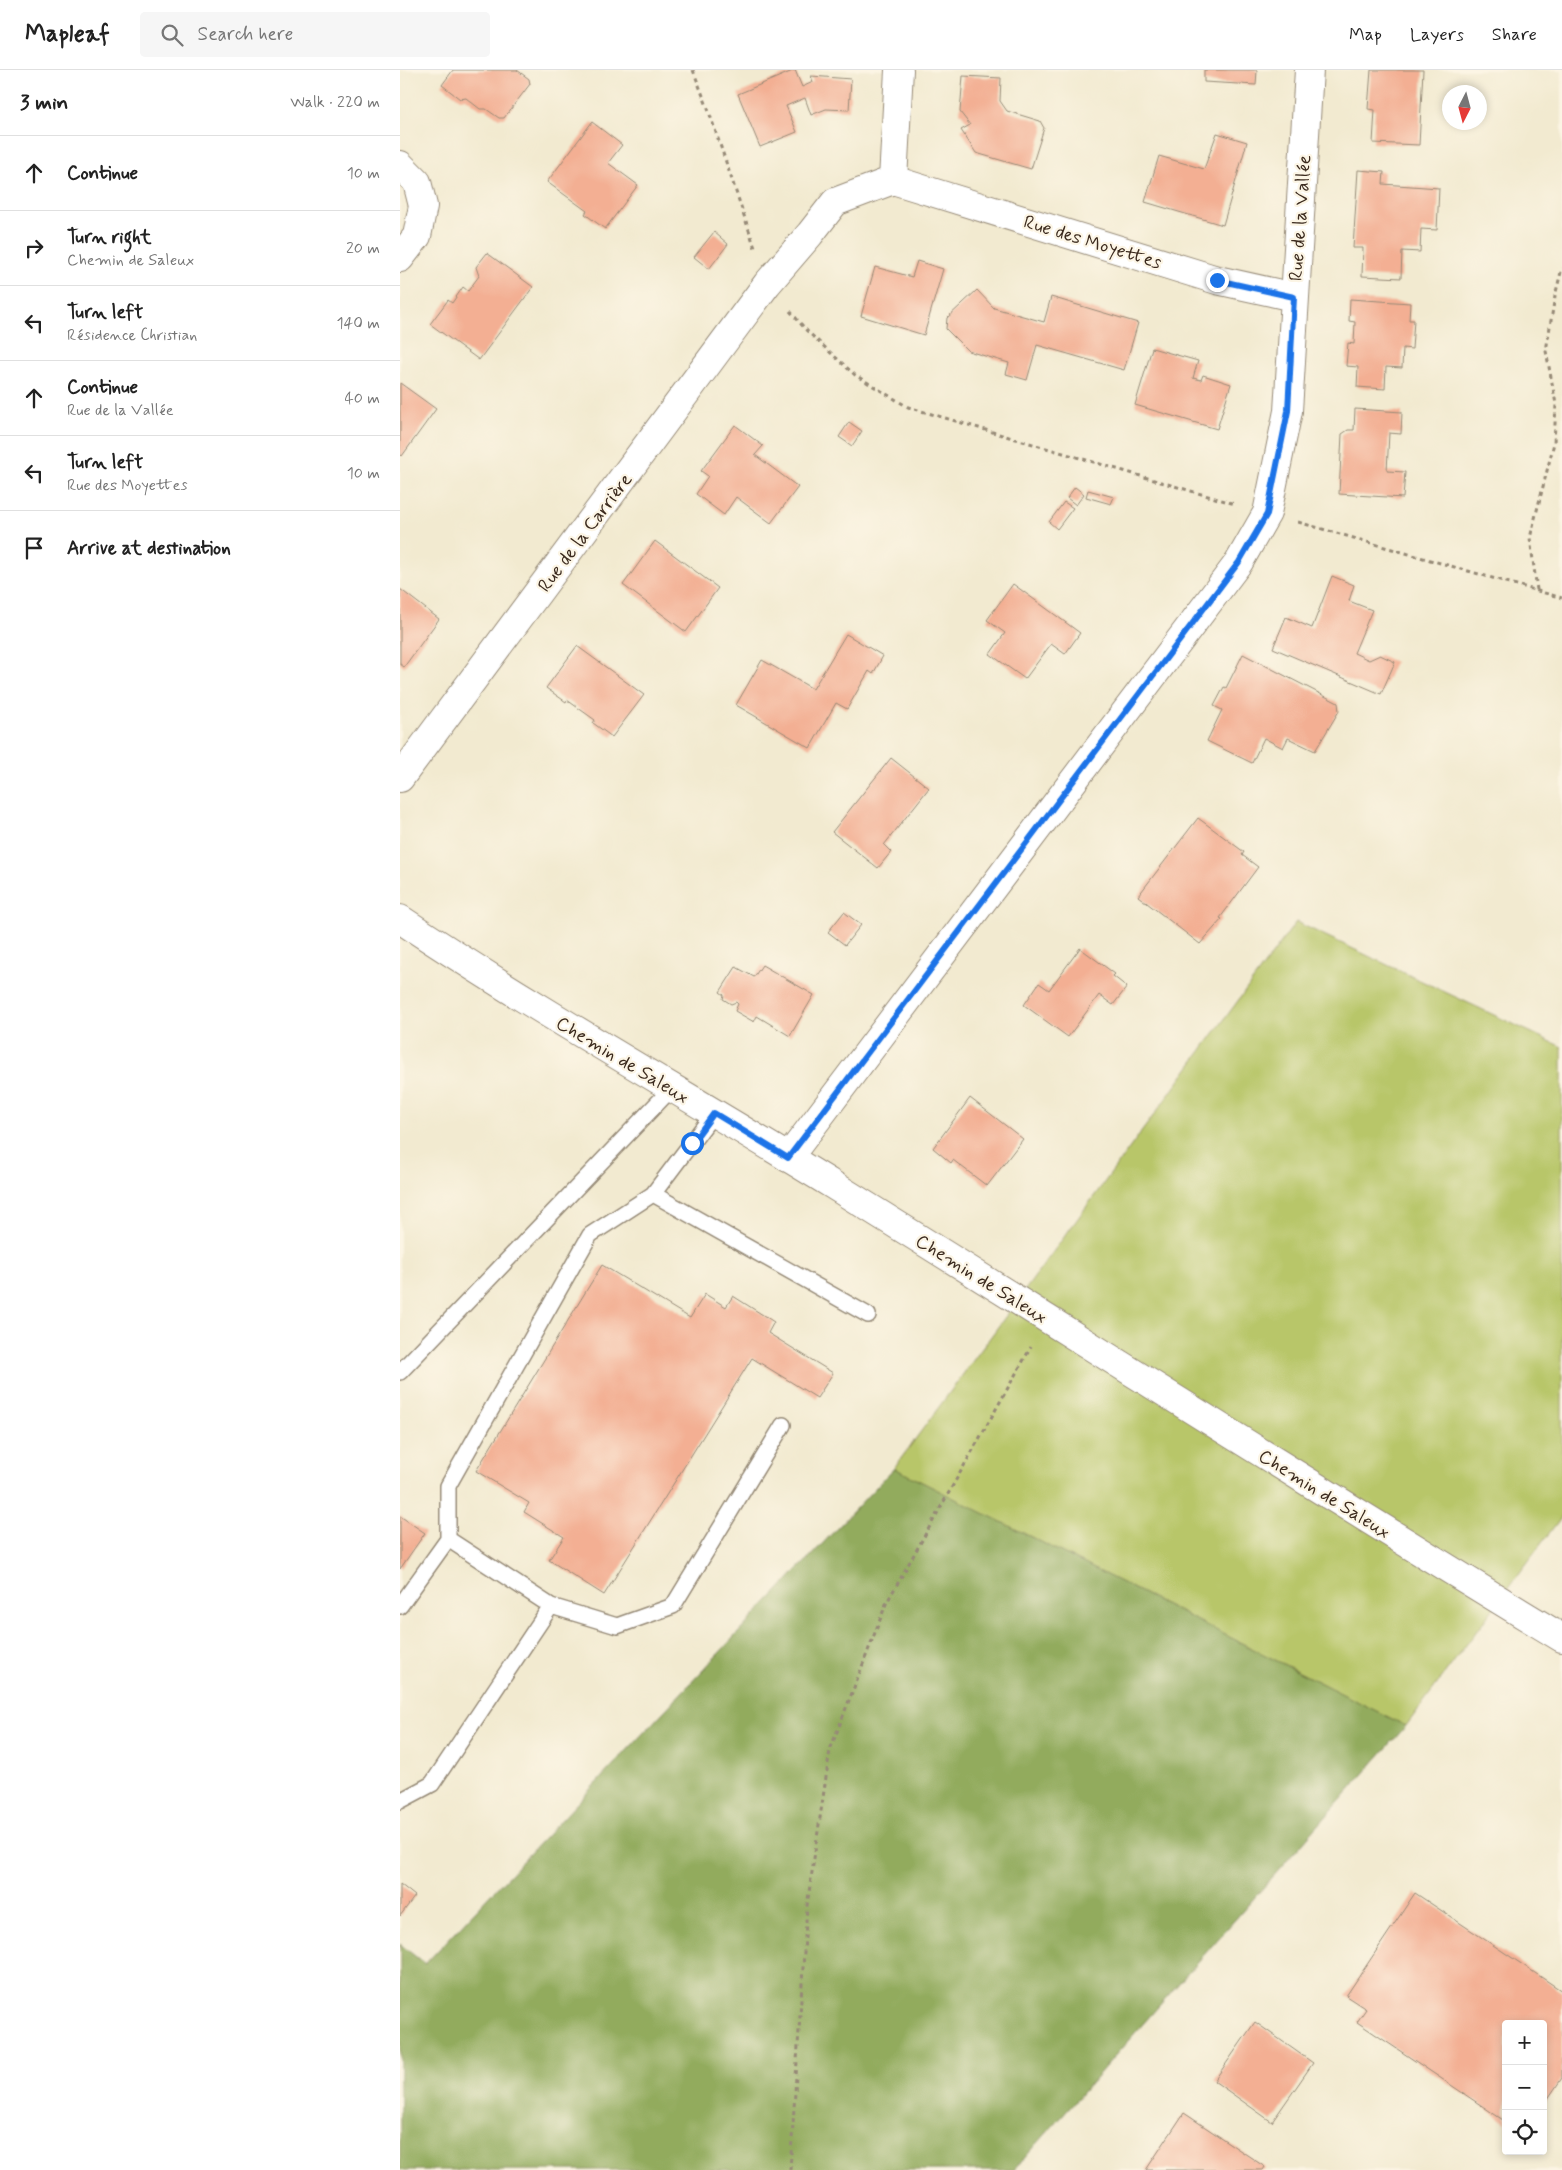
<!DOCTYPE html>
<meta charset="utf-8">
<style>
:root{--surface:#fff;--page:#f6f6f6;--text:#222;--muted:#767676;--line:#e0e0e0}
body{margin:0;font-family:Mynerve,sans-serif;background:var(--page);color:var(--text)}
.controls{position:absolute;right:15px;bottom:15px;display:grid;overflow:hidden;border-radius:5px;box-shadow:0 2px 8px #0003}
.controls button{width:45px;height:45px;display:grid;place-items:center;padding:0;border:0;border-bottom:1px solid var(--line);background:var(--surface);color:var(--text);font:25px sans-serif}
.compass{position:absolute;left:1042px;top:15px;width:45px;height:45px;border-radius:50%;background:var(--surface);box-shadow:0 2px 8px #0003;rotate:186deg}
.stop{position:absolute;width:15px;height:15px;margin:-11px;border:4px solid #1a73e8;border-radius:50%;background:#fff}
.stop.end{background:#1a73e8;border-color:#fff;box-shadow:0 1px 5px #0008}
.list{margin:0;padding:0;list-style:none}
h2{display:flex;justify-content:space-between;align-items:center;height:65px;margin:0;padding:0 20px;font-size:21px}
h2 small{font-size:16px;font-weight:400;color:var(--muted)}
.list li{display:grid;grid-template-columns:32px 1fr auto;gap:15px;align-items:center;box-sizing:border-box;height:75px;padding:0 20px;border-top:1px solid var(--line)}
.list b{display:block;font-size:19px;white-space:nowrap}
.list p{margin:0;font-size:16px;white-space:nowrap;color:var(--muted)}
.list em{font-size:16px;font-style:normal;color:var(--muted)}
.icon{flex:none;width:28px;height:28px;fill:none;stroke:currentColor;stroke-width:2;stroke-linecap:round;stroke-linejoin:round}
.map{position:relative;flex:none;width:1162px;height:2100px;overflow:hidden}
header{display:flex;align-items:center;gap:30px;box-sizing:border-box;height:70px;padding:0 25px;background:var(--surface);border-bottom:1px solid var(--line)}
header strong{font-size:24px}
nav{display:flex;gap:28px;margin-inline-start:auto;font-size:18px}
.search{width:350px;height:45px;background:var(--page);display:flex;align-items:center;gap:12px;box-sizing:border-box;padding:0 18px;border-radius:5px;color:var(--muted);font-size:19px}
main{display:flex}
aside{flex:1;background:var(--surface)}
.map>svg:first-child{display:block}
.green{fill:#b8c669;stroke:#7a7844}
.forest{fill:#92ab5d;stroke:#666a3e}
.building{fill:#f3af93}
.lines{fill:none;stroke-linecap:round;stroke-linejoin:round}
.service-casing{stroke:#968a77;stroke-width:18}
.minor-casing{stroke:#968a77;stroke-width:30}
.tertiary-casing{stroke:#968a77;stroke-width:30}
.path{stroke:#968a77;stroke-width:3;stroke-dasharray:4 4;stroke-linecap:butt}
.service{stroke:#fff;stroke-width:15}
.minor{stroke:#fff;stroke-width:28}
.tertiary{stroke:#fff;stroke-width:28}
.route{stroke:#1a73e8;stroke-width:6}
.labels{text-anchor:middle;stroke-width:4.5;stroke-linejoin:round;paint-order:stroke}
.street-label{font-size:19px;fill:#3b2a1e;stroke:#fcf5e5}
</style>
<header>
<strong>Mapleaf</strong>
<div class="search"><svg class="icon" aria-label="search" viewBox="0 0 24 24"><circle cx="10" cy="10" r="6"/><path d="M15 15l6 6"/></svg>Search here</div>
<nav><a>Map</a><a>Layers</a><a>Share</a></nav>
</header>
<main>
<aside>
<h2>3 min<small>Walk · 220 m</small></h2>
<ul class="list">
<li><svg class="icon" aria-label="ahead" viewBox="0 0 24 24"><path d="M12 20V5M6 11l6-6 6 6"/></svg><div><b>Continue</b></div><em>10 m</em></li>
<li><svg class="icon" aria-label="right" viewBox="0 0 24 24"><path d="M7 20v-9h11M14 6l5 5-5 5"/></svg><div><b>Turn right</b><p>Chemin de Saleux</p></div><em>20 m</em></li>
<li><svg class="icon" aria-label="left" viewBox="0 0 24 24"><path d="M17 20v-9H6M10 6l-5 5 5 5"/></svg><div><b>Turn left</b><p>Résidence Christian</p></div><em>140 m</em></li>
<li><svg class="icon" aria-label="ahead" viewBox="0 0 24 24"><path d="M12 20V5M6 11l6-6 6 6"/></svg><div><b>Continue</b><p>Rue de la Vallée</p></div><em>40 m</em></li>
<li><svg class="icon" aria-label="left" viewBox="0 0 24 24"><path d="M17 20v-9H6M10 6l-5 5 5 5"/></svg><div><b>Turn left</b><p>Rue des Moyettes</p></div><em>10 m</em></li>
<li><svg class="icon" aria-label="arrive" viewBox="0 0 24 24"><path d="M6 21V4h12l-3 4 3 4H6"/></svg><div><b>Arrive at destination</b></div></li>
</ul>
</aside>
<div class="map">
<svg width="1162" height="2100" viewBox="0 0 1162 2100">
<rect width="100%" height="100%" fill="#fcf5e5"/>
<filter id="ink" filterUnits="userSpaceOnUse"><feTurbulence type="fractalNoise" baseFrequency=".02" numOctaves="2"/><feDisplacementMap in="SourceGraphic" scale="10" xChannelSelector="R" yChannelSelector="G"/><feConvolveMatrix kernelMatrix="1 2 1 2 8 2 1 2 1" color-interpolation-filters="sRGB"/></filter>
<filter id="wash" filterUnits="userSpaceOnUse"><feTurbulence type="fractalNoise" baseFrequency=".0096" numOctaves="4" result="noise"/><feDisplacementMap in="SourceGraphic" scale="20" xChannelSelector="R" yChannelSelector="G"/><feGaussianBlur stdDeviation="1.12" result="paint"/><feColorMatrix in="noise" values="0 0 0 0 0 0 0 0 0 0 0 0 0 0 0 0 0 1.4 0 .05"/><feComposite in="paint" operator="in"/></filter>
<g filter="url(#wash)">
<rect width="100%" height="100%" fill="#f2ead0"/>
<path class="green" d="M896,852L1162,977V1446L1006,1656L494,1398Z"/>
<path class="forest" d="M494,1398L1006,1656L614,2100H0V1874L25,1894Z"/>
<g id="blocks">
<path class="building" d="M53,0H117L129,9L130,14L104,48H99L86,39H80L66,28L60,29L42,15Z
M395,0L402,17L413,12L411,6L451,9L449,40L426,39L411,45L405,28L386,36L397,62L360,77L338,24Z
M804,0H857L856,15L804,12Z
M971,0H1023L1019,75L973,73L975,40L968,39Z
M563,6L601,8L600,31L607,41L640,51L644,58L631,99L576,83L561,60L570,55L560,42Z
M192,52L222,75L208,93L238,115L205,159L185,144L187,141L147,112Z
M817,63L847,72L823,155L745,132L759,86L804,99Z
M958,100L984,102L983,114L1039,118L1037,160L1021,159L1020,182L1002,181L1001,208L962,206L963,178H953Z
M314,162L328,174L309,199L294,187Z
M87,183L133,217L79,290L30,254L48,230L52,233L63,217L68,221L79,206L76,197Z
M517,191L543,199L524,265L461,246L475,197L512,207Z
M577,220L594,238L644,252L651,227L738,253L724,300L637,275L627,310L606,304L609,293L568,281L546,259L547,248Z
M950,229L1010,233L1009,250H1014L1012,279L1003,278L1002,298L986,297L985,319L957,317L958,297L946,296L948,273L954,274L955,252L949,251Z
M752,278L798,291L793,308L801,310L803,305L831,314L817,359L735,335Z
M0,313L36,339L2,386L0,384Z
M955,339L1002,342L1001,364L989,363L987,401L1005,402L1003,428L939,424L942,364L948,360H954Z
M449,352L462,361L452,376L439,367Z
M335,355L363,376L355,385L398,417L371,453L336,427L324,445L296,424L308,406L301,401Z
M675,417L684,424L676,435L667,428Z
M688,420L714,427L711,434L686,427Z
M664,432L673,438L657,459L649,452Z
M255,471L318,518L286,562L223,515Z
M932,506L954,515L949,531L972,540L954,583L969,590L980,585L995,592L981,624L873,578L886,547L912,558Z
M613,514L680,563L665,584L651,574L625,609L590,584L605,563L587,550Z
M0,519L39,549L4,597L0,594Z
M446,564L483,586L473,604L469,601L447,639L436,633L410,678L336,635L362,590L413,619Z
M177,576L244,625L212,667L193,653L195,650L167,630L166,632L146,618Z
M843,584L938,633L939,641L915,681L888,668L883,678L864,668L852,693L807,671L822,640L814,636L824,617L826,618Z
M491,688L529,718L484,775L491,782L478,798L432,762Z
M798,748L844,782L842,785L858,797L820,848L822,849L800,874L738,826Z
M444,842L461,855L445,875L428,862Z
M680,878L715,904L713,906L727,917L713,935L699,925L668,967L624,935L639,913L649,920Z
M362,895L414,925L390,966L357,946L354,952L335,941L338,934L336,932L331,934L323,929L324,925L320,922L336,897L354,907Z
M570,1028L623,1069L587,1116L553,1090L551,1093L533,1078Z
M202,1195L290,1248L305,1224L326,1237L333,1226L374,1252L368,1263L433,1303L417,1328L352,1288L204,1525L149,1490L164,1467L124,1442L129,1433L76,1401Z
M0,1446L25,1463L0,1499Z
M0,1814L15,1826L0,1846Z
M1015,1823L1162,1921V2008L1143,2036V1954H1106V2052L957,1952L966,1939L946,1926Z
M855,1952L913,1993L872,2052L814,2011Z
M784,2043L865,2097L863,2100H746Z"/>
</g>
</g>
<g filter="url(#ink)">
<use href="#blocks" fill-opacity="0" stroke="#968a77" stroke-width="1"/>
<g class="lines">
<defs>
<path id="service" d="M314,1043L253,1124L468,1245
M0,1302L272,1018
M0,1536L48,1469V1416L190,1165L253,1124
M151,1536L217,1556L273,1536L383,1355
M0,1731L32,1714L151,1536L48,1469"/>
<path id="minor" d="M0,95L17,112L23,136L17,166L0,188
M493,110L817,210L894,227
M0,708L367,214L410,164L435,132L493,110L499,0
M388,1088L839,492L867,443L888,341L909,0"/>
<path id="tertiary" d="M0,849C141,943 289,1026 433,1115C676,1266 917,1420 1162,1568"/>
</defs>
<use href="#service" class="service-casing"/>
<use href="#minor" class="minor-casing"/>
<use href="#tertiary" class="tertiary-casing"/>
<path class="path" d="M293,0L307,36L355,178
M390,241L407,261L455,305L508,337L835,434
M898,452L1162,528
M1137,520L1130,468L1154,373L1156,334L1146,281L1155,226L1162,198
M390,2100L407,1836L430,1680L486,1534L631,1277"/>
<use href="#service" class="service"/>
<use href="#minor" class="minor"/>
<use href="#tertiary" class="tertiary"/>
</g>
</g>
<g class="lines" filter="url(#ink)">
<path class="route" d="M292,1073L314,1043L388,1088L839,492L867,444L888,341L894,227L817,210"/>
</g>
<g class="labels">
<g class="street-label">
<text transform="translate(899 148) rotate(-86)" y="7">Rue de la Vallée</text>
<text transform="translate(693 171) rotate(17)" y="7">Rue des Moyettes</text>
<text transform="translate(184 462) rotate(-53)" y="7">Rue de la Carrière</text>
<text transform="translate(223 989) rotate(31)" y="7">Chemin de Saleux</text>
<text transform="translate(582 1208) rotate(32)" y="7">Chemin de Saleux</text>
<text transform="translate(925 1423) rotate(32)" y="7">Chemin de Saleux</text>
</g>
</g>
</svg>
<div class="controls">
<button>+</button>
<button>−</button>
<button><svg class="icon" aria-label="locate" viewBox="0 0 24 24"><circle cx="12" cy="12" r="6"/><path d="M12 2v4M12 18v4M2 12h4M18 12h4"/></svg></button>
</div>
<svg class="compass" viewBox="-18 -18 36 36"><path d="M0-13l5 13h-10z" fill="#e53935"/><path d="M0 13l5-13h-10z" fill="#767676"/></svg>
<div class="stop" style="left:292px;top:1073px"></div>
<div class="stop end" style="left:817px;top:210px"></div>
</div>
</main>
